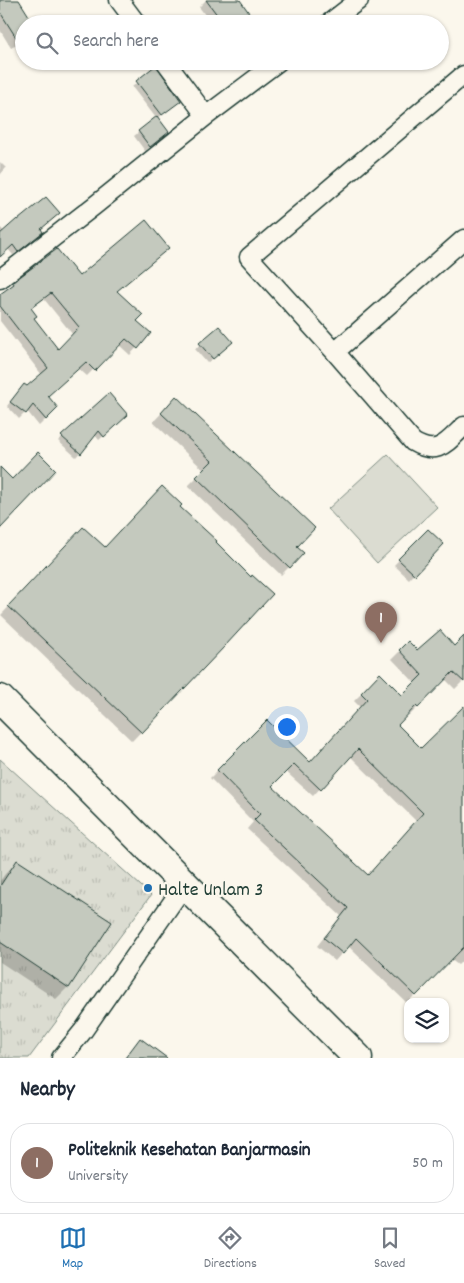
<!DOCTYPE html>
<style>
:root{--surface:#fff;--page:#f2f2f3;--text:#1f2937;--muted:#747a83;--line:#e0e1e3;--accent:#1f6fb2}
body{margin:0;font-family:Dekko,sans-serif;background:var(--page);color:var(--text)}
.controls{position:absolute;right:15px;bottom:15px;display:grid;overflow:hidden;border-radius:10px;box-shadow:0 1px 4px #0004}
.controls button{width:45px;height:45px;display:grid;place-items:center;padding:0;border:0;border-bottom:1px solid var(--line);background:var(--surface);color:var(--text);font:25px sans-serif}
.you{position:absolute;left:286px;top:726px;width:18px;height:18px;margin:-12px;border:4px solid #fff;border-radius:50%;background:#1a73e8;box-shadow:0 0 0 8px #1a73e833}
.badge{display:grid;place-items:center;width:32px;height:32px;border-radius:50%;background:var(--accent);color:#fff;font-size:16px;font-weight:700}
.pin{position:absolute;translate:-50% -41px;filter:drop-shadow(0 1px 2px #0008)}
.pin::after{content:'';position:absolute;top:26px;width:18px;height:15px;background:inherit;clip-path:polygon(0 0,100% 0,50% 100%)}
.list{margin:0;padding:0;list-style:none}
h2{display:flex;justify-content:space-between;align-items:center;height:65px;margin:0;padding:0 20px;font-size:21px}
h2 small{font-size:16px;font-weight:400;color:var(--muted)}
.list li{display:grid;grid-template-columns:32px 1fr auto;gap:15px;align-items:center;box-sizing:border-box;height:80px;margin:0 10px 10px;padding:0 10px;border:1px solid var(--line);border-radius:20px}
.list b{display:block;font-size:19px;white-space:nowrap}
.list p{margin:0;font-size:16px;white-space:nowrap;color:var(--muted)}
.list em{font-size:16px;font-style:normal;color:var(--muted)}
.icon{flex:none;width:28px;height:28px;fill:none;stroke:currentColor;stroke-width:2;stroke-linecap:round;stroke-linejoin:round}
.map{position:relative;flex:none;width:464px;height:1058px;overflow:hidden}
.search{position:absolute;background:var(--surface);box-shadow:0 1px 4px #0004;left:15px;right:15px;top:15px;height:55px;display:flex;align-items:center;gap:12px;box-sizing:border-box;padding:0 18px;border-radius:28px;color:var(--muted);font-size:19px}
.sheet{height:155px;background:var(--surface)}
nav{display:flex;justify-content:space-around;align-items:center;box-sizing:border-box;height:70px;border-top:1px solid var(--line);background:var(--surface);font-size:14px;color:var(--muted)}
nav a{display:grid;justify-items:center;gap:2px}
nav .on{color:var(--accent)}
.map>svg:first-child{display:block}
.park{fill:url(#park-tufts);stroke:#7d8c82}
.pitch{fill:#dbdcd1;stroke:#7d8c82}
.shadow{fill:#0003;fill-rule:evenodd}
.building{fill:#c4c9be;stroke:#1f3d34;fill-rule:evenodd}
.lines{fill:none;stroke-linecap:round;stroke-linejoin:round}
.minor-casing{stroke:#1f3d34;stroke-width:21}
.primary-casing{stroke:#1f3d34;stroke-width:31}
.minor{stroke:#fbf7ec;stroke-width:18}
.primary{stroke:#fbf7ec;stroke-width:28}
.poi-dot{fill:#1f6fb2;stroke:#fbf7ec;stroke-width:2}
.labels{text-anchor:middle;stroke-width:4.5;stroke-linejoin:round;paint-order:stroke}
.poi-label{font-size:20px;fill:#1f3d34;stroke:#fbf7ec;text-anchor:start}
</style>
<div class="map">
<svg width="464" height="1058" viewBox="0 0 464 1058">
<defs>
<pattern id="park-tufts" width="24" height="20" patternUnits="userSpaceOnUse" patternTransform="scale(1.25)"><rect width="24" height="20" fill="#dbdcd1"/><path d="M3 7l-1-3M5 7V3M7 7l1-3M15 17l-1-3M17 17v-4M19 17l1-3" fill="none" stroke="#bcbeb4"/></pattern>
</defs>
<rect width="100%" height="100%" fill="#fbf7ec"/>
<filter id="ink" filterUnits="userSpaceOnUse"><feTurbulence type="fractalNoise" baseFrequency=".02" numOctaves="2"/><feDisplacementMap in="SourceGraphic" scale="10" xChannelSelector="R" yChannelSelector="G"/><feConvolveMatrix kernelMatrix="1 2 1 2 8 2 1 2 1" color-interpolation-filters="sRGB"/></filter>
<g filter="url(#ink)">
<path class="park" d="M0,759L151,895L29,1058H0Z"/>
<path class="pitch" d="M388,454L437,507L377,563L328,509Z"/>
<path class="shadow" d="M0,0H18L24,24V41L11,48L0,30Z
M206,0H238L256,24H212L199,7Z
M240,61H250L243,66Z
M155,67L175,105L158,118L163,136L145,151L134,136L156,118L132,87Z
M0,162L6,168L0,175Z
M1,228L4,232L39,229L37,236L13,255L8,249L0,256V229Z
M79,278L116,291L135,321L150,333L130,355L118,344L87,376L78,368L46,396L57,408L39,426L27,411L19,419L7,406L18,392L27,388L42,375L0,321V296L14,283ZM44,299L73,335L58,351L33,318L30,309Z
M219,328L227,347L207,363L195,349Z
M109,395L122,419L99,440L95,435L76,457L58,441Z
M176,398L295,547L302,554L281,575L188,486L204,470L153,422Z
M178,507L224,645L132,741L1,615L83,529L105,549Z
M428,530L442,544L409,579L394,565Z
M464,638V680L455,689L445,679L410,715L408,713L396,725L421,750L464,710V959L458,965L450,959L407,1003L348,946L335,961L317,946L341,916L247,829L253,822L210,778L267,721L309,764L360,707L354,701L380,675L402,696L415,683L392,659L408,643L417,652L454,648ZM350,756L417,822L367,876L270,786L285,771L313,796Z
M17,862L68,987L56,999L0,962V881L5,874Z"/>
<path class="building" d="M0,0H19L34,24H24V50L0,12Z
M206,0H240L257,24H224Z
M156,65L181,101L162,115L136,81Z
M157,116L169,132L150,147L138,131Z
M46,197L60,213L41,229L43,232L18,252L13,245L0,257V234L17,219L18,220Z
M146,220L169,248L117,291L143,315L137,321L151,333L138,349L126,339L95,371L86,362L48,396L58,408L46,420L33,405L26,414L10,402L24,384L27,386L48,368L0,306V294L14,284L13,282L57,249L79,276ZM51,293L79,327L58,349L34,318L37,316L31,308Z
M219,326L233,342L213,359L199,343Z
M109,393L128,415L104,437L99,431L81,454L61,436Z
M176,396L315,528L297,547L304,553L290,568L196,477L212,461L161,413Z
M38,452L56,470L0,529V467L12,479Z
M162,486L182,505L180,507L217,541L216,542L251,577L252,575L273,594L225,646L142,733L8,606L83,527L105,547Z
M428,529L444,544L415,575L398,559Z
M440,630L454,646L464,636V682L453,672L418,708L416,706L398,725L421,748L464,706V947L416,996L356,938L343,954L324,938L348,908L254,820L260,814L217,770L267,720L310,762L367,699L361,693L380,673L402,695L422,675L399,650L408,641L417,650ZM358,749L423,813L368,875L272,786L294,764L321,790Z
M17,860L112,922L69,988L0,942V886Z
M140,1038L167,1058H125Z"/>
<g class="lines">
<defs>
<path id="minor" d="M119,0L137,24
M328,24L359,0
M165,61L206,116
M464,75L460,78L249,257L335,352L464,239
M0,279L94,206L206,116L279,61
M335,352L413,442C438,457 446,443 464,426
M61,1058L83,1031L185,884"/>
<path id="primary" d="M0,699L358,1058"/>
</defs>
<use href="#minor" class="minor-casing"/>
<use href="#primary" class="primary-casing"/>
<use href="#minor" class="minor"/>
<use href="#primary" class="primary"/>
</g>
</g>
<circle class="poi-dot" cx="148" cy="888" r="5"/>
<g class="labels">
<g class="poi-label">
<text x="158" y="895">Halte Unlam 3</text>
</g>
</g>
</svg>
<div class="controls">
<button><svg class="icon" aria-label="layers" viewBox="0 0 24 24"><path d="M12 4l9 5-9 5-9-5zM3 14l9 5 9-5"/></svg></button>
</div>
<div class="you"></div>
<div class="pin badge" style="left:381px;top:643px;background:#8d6e63">1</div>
<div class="search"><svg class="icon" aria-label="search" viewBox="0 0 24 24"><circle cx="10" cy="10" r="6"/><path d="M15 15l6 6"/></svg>Search here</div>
</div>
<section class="sheet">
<h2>Nearby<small></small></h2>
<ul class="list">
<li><span class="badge" style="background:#8d6e63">1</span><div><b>Politeknik Kesehatan Banjarmasin</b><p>University</p></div><em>50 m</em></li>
</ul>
</section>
<nav>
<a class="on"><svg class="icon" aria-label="map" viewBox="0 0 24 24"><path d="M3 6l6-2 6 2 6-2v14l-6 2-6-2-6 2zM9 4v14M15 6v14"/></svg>Map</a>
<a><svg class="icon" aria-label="directions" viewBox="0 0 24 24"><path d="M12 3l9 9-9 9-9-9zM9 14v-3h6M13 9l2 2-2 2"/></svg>Directions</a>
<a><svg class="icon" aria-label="saved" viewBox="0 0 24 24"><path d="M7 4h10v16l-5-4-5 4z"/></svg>Saved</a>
</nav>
